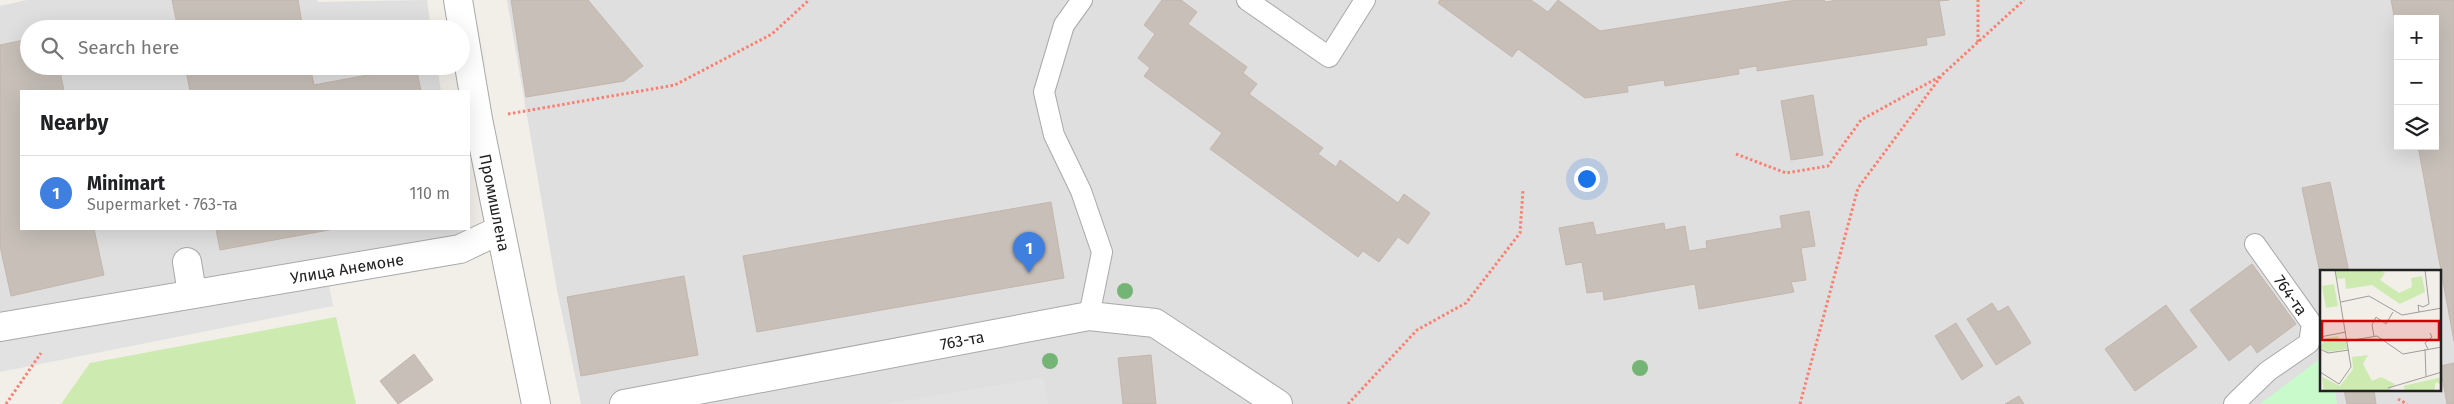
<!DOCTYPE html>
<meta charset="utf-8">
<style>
:root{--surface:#fff;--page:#f6f6f6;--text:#202124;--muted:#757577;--line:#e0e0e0;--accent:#d40000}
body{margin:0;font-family:"Fira Sans",sans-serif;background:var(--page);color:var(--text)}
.controls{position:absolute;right:15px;top:15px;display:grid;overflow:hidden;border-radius:0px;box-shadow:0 5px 20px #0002}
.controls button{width:45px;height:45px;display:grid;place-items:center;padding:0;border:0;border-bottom:1px solid var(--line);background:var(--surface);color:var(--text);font:25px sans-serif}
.you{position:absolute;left:1586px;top:178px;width:18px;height:18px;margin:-12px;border:4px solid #fff;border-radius:50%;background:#1a73e8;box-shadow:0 0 0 8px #1a73e833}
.badge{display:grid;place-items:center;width:32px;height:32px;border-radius:50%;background:var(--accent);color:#fff;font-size:16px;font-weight:700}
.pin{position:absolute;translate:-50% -41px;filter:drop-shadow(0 1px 2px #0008)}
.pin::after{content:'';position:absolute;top:26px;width:18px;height:15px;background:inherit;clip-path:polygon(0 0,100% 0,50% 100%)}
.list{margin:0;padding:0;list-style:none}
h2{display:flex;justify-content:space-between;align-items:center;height:65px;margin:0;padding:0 20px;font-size:21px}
h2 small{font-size:16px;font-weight:400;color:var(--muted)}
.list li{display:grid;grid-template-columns:32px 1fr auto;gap:15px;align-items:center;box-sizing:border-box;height:75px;padding:0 20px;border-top:1px solid var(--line)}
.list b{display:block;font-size:19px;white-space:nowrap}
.list p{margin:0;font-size:16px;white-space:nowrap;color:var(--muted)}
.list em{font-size:16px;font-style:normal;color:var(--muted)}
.icon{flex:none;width:28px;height:28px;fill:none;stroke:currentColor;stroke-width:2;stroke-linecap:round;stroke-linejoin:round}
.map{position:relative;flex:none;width:2454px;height:404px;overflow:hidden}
.search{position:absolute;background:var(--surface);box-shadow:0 5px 20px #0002;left:20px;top:20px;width:450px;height:55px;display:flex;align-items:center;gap:12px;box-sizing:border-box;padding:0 18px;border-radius:28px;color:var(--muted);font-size:19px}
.panel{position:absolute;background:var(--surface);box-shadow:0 5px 20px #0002;left:20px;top:90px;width:450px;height:140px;border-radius:0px}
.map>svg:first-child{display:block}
.residential{fill:#e0dfdf;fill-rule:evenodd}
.grass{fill:#cdebb0}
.park{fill:#c8facc}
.parking{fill:#e2e2e2}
.building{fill:#c7bfb8;stroke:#c4b6ab}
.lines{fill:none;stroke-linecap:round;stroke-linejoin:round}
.service-casing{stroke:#a9a9a9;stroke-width:22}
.minor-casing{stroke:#a9a9a9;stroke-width:30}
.path{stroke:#fa8072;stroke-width:3;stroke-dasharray:2.5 2.5;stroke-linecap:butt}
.service{stroke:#fff;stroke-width:20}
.minor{stroke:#fff;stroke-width:28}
.tree{fill:#74b475}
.labels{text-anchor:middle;stroke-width:4;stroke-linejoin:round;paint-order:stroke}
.street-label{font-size:16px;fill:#222;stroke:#fff}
.inset-road{fill:none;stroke:#9f9d99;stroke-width:1}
.view{fill:#d40000;fill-opacity:0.15;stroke:#d40000;stroke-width:2.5}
.inset-edge{fill:none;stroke:#222;stroke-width:2.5}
</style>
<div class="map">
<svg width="2454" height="404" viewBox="0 0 2454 404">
<rect width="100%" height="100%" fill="#f2efe9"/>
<path class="residential" d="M27,0H317L318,2L427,0L431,29H29V66H437L441,91H21V229H463L465,238L0,325V6Z
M507,0H2454V404H581L557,290ZM2398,19H2435V146H2398ZM2322,272H2440V390H2322Z"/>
<path class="grass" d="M336,317L356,404H61L90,363Z"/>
<path class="park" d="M2321,358L2322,390H2335L2337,404H2260Z"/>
<path class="parking" d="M328,279L333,306L0,372V340Z
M1044,377L1048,404H887Z"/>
<path class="building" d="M172,0H298L303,29H178Z
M511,0H588L643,66L624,81L526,97Z
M1162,0H1181L1197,12L1188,24L1247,67L1243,73L1257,84L1249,94L1323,148L1318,154L1336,167L1340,160L1398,203L1404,194L1430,213L1408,244L1398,237L1379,262L1363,251L1358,257L1210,149L1222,133L1144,76L1150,68L1138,58L1155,34L1144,25Z
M1440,0H1531L1548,12L1558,0L1600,31L1796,0H1824L1825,2L1838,0H1949L1939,1L1945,35L1926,38L1927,45L1757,71V66L1738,69L1739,74L1665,86L1664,80L1627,86L1628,92L1585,98L1518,49L1512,57L1438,3Z
M2391,0H2454V341L2418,146H2435V19H2398V36Z
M29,39V66H59L64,91H21V229H94L104,275L11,296L0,246V45Z
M185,66H310L314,85L416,66L421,91H190Z
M1813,95L1823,155L1791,160L1781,101Z
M2330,182L2349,272H2322V282L2302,188Z
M1051,202L1064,278L757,332L743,256Z
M1809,211L1815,246L1801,248L1806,280L1791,282L1794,292L1699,309L1695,284L1604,300L1603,291L1587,293L1582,262L1566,265L1559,228L1593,222L1596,235L1664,223L1665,230L1685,226L1689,251L1707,248L1706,241L1782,228L1780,216Z
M216,229H334L220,250Z
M2252,264L2296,324L2257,353L2251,344L2229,361L2190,310Z
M684,276L698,355L581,376L567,297Z
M1992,303L1998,312L2008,306L2031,343L1996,365L1967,319Z
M2166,305L2197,347L2135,391L2105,349Z
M1956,323L1983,366L1962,380L1935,336Z
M414,354L433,380L398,404L380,381Z
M1151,355L1156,404H1123L1118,358Z
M2454,363V404H2447L2440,366Z
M2344,390H2374L2376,404H2347Z
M2019,396L2024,404H2005Z"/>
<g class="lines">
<defs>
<path id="service" d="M1082,0L1064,25L1044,92L1054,135L1081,191L1102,252L1089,316
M1247,0L1329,57L1365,0
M2234,404L2268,371L2309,343L2312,324L2255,244"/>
<g id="minor">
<path id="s1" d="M458,0L478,119L536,404"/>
<path d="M187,262L192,293"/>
<path id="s2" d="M0,327L460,249L500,230"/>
<path id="s3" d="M624,404L1089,316L1155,323L1278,404"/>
</g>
</defs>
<use href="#service" class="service-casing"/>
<use href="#minor" class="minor-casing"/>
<path class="path" d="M1978,42V0
M508,114L675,85L772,34L809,0
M1736,154L1786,173L1828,166L1861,120L1941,76
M2398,399L2407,404
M6,404L41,353
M1348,404L1417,330L1466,303L1520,233L1523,190
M1800,404L1858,188L1942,75L2024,0"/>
<use href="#service" class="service"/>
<use href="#minor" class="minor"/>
</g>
<g class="tree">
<circle cx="1125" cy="291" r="8"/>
<circle cx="1050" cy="361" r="8"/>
<circle cx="1640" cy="368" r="8"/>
</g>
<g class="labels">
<g class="street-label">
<text dy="6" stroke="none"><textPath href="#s1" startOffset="206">Промишлена</textPath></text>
<text dy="6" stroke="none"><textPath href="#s2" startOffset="352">Улица Анемоне</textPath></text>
<text transform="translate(2291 295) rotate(55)" y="6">764-та</text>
<text dy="6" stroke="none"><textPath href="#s3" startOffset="344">763-та</textPath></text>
</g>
</g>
<g transform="translate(2320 270)">
<rect width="121" height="121" fill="#f2efe9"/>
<path d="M15,0H60L65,3L60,10L79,23L92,17L91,8L102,6L105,22L80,34L52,15L26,19L25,8L17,9ZM14,14L18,36L6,38L2,16ZM18,66L19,71H26L27,79L7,82L0,77L6,68ZM48,85L43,94L52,111L61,107L75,114L68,121H4L2,107L20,116L33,99L32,87ZM122,107L121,115L116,112L114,121H86L83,116Z" fill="#cdebb0"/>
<path class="inset-road" d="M21,32L49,26L82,45L122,38M99,42L98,35L103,37L109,34L105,0M54,66L52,55L56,47L66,54L73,42M0,67L26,62M28,71L57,66L83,84L122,77M0,79L8,83L29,80M105,79L106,106M108,79L105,73L112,67L110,63M0,102L19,114L31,97L15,0M68,118L122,102"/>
<path class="view" d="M2,51H119V70H2Z"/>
<rect width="121" height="121" class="inset-edge"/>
</g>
</svg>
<div class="controls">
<button>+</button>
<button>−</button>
<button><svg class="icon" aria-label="layers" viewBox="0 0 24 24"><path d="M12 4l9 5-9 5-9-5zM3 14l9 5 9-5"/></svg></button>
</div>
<div class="you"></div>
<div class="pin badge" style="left:1029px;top:273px;background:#3f7fe0">1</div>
<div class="search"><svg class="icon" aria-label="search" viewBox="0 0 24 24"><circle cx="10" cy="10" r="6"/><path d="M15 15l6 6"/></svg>Search here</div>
<section class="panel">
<h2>Nearby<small></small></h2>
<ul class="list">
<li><span class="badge" style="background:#3f7fe0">1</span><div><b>Minimart</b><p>Supermarket · 763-та</p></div><em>110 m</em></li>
</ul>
</section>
</div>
